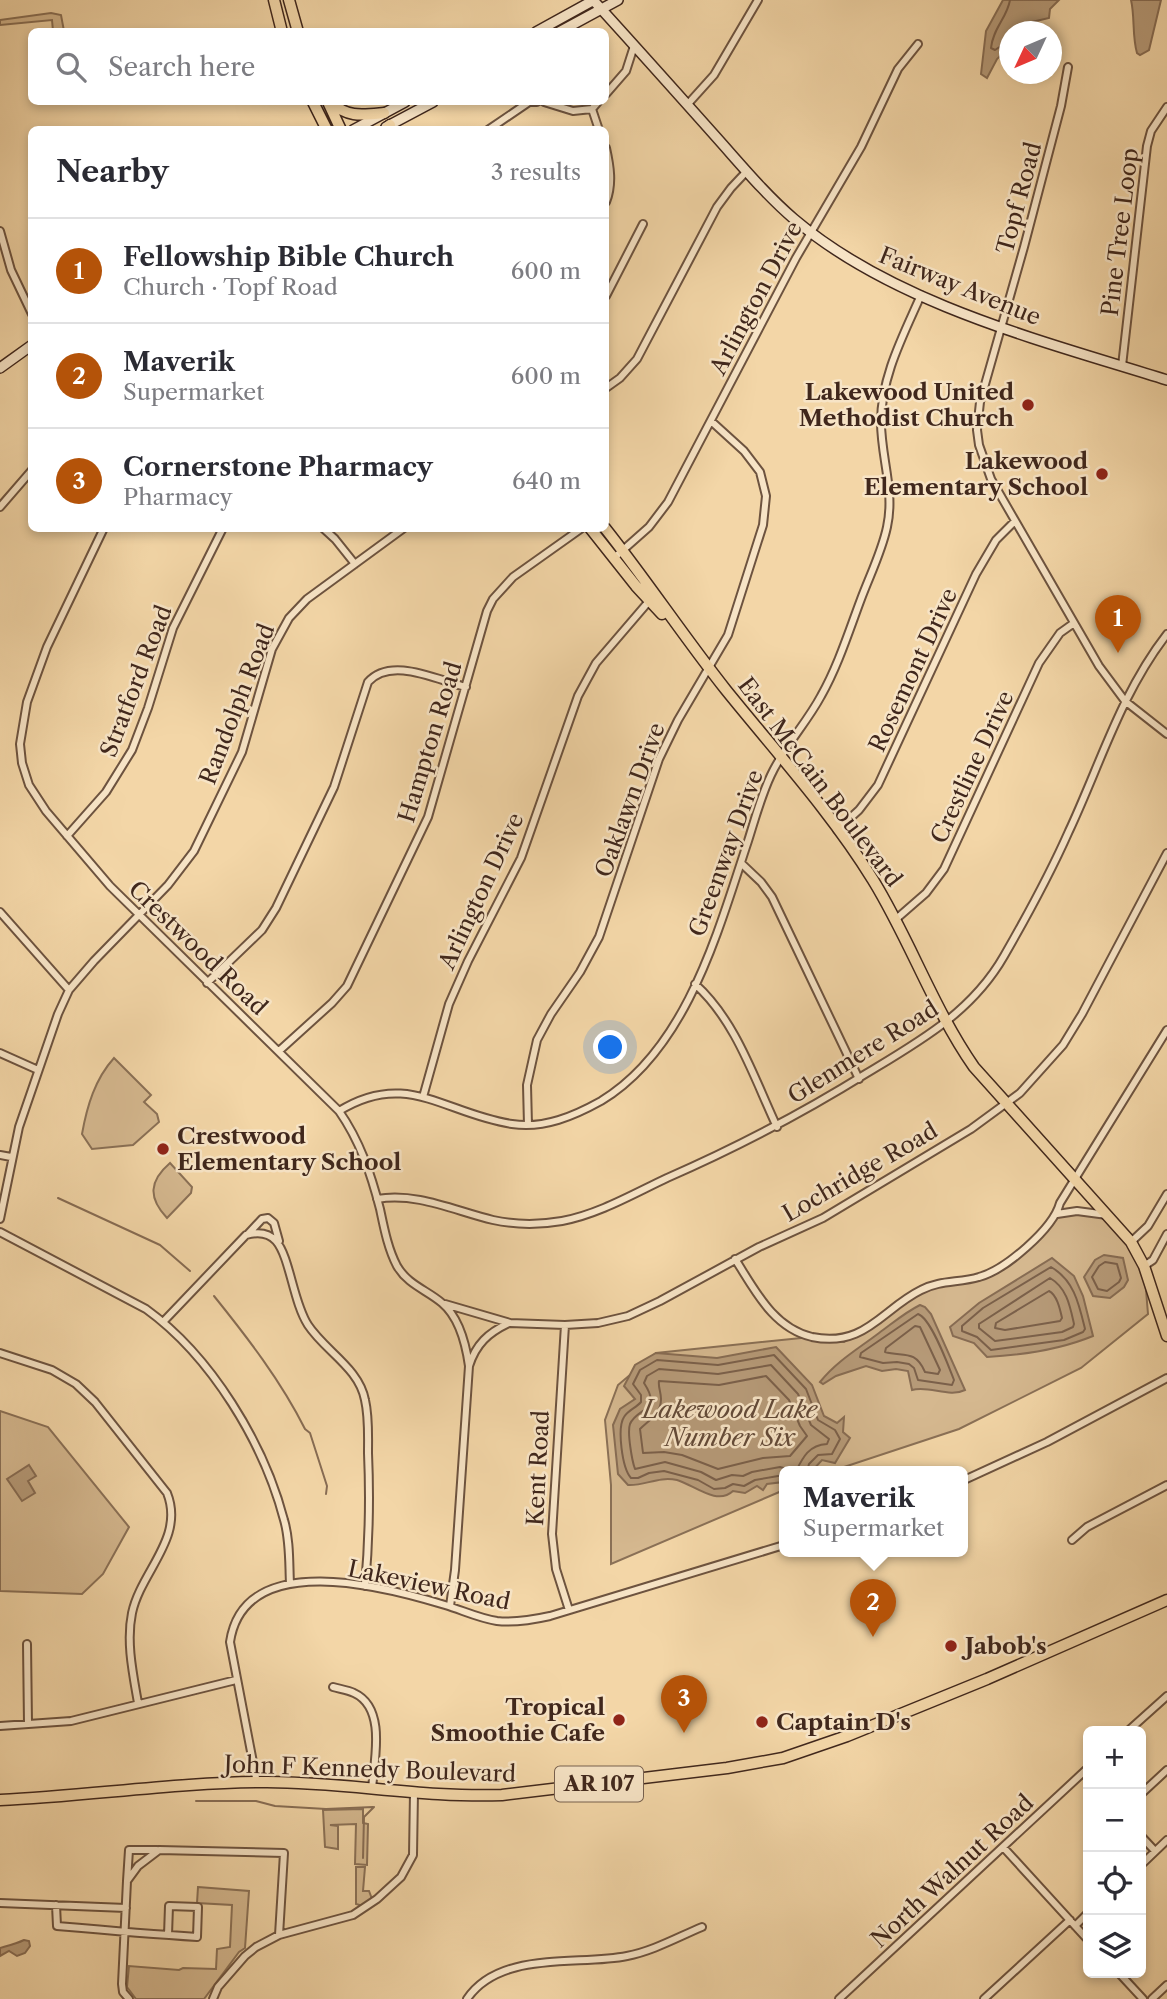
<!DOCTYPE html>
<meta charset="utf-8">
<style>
:root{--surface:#fff;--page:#f7f7f7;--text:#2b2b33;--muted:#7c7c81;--line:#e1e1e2;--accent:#b45309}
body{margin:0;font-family:"Libre Caslon Text",serif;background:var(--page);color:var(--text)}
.controls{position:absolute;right:21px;bottom:21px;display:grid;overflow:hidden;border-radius:10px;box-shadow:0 4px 10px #0003}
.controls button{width:63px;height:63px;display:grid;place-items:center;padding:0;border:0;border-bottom:2px solid var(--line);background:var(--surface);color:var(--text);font:35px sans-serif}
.compass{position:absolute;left:999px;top:21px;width:63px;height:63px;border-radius:50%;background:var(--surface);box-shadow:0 4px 10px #0003;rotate:226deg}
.you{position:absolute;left:611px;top:1048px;width:24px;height:24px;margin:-18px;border:5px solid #fff;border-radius:50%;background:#1a73e8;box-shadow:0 0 0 10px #1a73e833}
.badge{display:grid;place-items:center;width:46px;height:46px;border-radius:50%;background:var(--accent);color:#fff;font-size:23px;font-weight:700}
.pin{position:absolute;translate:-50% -58px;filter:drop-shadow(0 2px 4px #0008)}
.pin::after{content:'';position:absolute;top:37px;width:24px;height:21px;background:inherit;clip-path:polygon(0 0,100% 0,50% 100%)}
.popup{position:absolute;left:779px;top:1466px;width:189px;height:91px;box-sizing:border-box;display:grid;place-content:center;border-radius:10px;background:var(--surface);filter:drop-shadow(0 2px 5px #0005);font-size:23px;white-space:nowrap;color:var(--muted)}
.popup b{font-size:26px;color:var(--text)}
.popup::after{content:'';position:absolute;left:50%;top:100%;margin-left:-14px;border:14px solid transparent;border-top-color:var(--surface)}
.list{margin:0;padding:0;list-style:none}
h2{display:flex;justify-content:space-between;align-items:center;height:91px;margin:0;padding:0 28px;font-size:30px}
h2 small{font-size:23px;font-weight:400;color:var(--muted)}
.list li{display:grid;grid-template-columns:46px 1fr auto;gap:21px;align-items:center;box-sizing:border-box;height:105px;padding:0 28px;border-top:2px solid var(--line)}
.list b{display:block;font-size:26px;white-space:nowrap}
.list p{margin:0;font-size:23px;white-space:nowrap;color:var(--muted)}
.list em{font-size:23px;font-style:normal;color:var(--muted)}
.icon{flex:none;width:38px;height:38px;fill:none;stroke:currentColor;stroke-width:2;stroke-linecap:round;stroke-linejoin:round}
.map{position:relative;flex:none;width:1167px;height:1999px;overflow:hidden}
.search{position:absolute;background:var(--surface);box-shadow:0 4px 10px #0003;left:28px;top:28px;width:581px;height:77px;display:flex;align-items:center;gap:18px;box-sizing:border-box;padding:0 24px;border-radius:10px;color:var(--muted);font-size:26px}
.panel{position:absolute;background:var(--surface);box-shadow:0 4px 10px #0003;left:28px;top:126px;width:581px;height:406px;border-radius:10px}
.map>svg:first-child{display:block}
.green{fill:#d5b88f;stroke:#8a7056;stroke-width:2}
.water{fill:#b69a78;stroke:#876c53;stroke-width:2}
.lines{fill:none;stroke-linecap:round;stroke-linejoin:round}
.shore{stroke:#7b604a;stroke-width:2}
.stream{stroke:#876c53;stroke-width:2}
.street-casing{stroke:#6d533f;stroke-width:10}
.secondary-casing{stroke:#40271c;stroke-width:12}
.primary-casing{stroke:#40271c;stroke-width:13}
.street{stroke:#f7e4c6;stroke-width:6}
.secondary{stroke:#f7e4c6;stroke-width:9}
.primary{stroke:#f3d6a7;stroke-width:10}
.poi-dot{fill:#8f2418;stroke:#f7e4c6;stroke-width:2.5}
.labels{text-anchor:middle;stroke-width:5;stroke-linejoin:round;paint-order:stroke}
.shield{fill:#f7e4c6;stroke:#77604f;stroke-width:2}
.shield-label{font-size:21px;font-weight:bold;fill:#40271c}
.street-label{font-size:23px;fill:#40271c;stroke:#f7e4c6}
.poi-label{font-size:23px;font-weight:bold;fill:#40271c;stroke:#f7e4c6;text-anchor:end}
.water-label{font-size:24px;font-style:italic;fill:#634a38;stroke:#f7e4c6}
</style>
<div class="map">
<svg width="1167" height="1999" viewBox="0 0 1167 1999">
<rect width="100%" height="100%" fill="#f3d6a7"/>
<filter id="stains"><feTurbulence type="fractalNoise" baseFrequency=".00286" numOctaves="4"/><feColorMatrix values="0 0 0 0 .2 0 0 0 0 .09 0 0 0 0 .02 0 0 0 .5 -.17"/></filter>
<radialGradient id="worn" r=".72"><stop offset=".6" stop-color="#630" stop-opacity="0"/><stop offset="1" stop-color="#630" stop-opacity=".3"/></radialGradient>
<path class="green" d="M51,13L61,15L64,31H53L52,20L0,25V20Z
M114,1058L151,1095L144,1102L157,1114L159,1122L133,1145L92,1149L82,1134C87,1106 95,1079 114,1058Z
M170,1163L192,1187L191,1193L167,1218C148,1198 149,1181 170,1163Z
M1106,1212L1144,1266L1148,1314L1081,1368L959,1429L832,1471H784V1490L611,1564V1485L605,1420L618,1385L656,1353L811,1337L844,1342L878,1322L925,1288L969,1279L1005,1265L1044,1227L1061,1214Z
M0,1411L48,1427L129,1527L103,1574L82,1594L0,1591Z
M363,1809V1823L368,1824L367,1865L355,1864L356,1824L330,1825L338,1826V1849L325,1847L323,1810Z
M356,1867H365L363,1891H369L372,1899L363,1906L356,1904Z
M198,1887L249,1891L245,1948L239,1952L204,1999H136L127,1987L129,1966L179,1970L183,1968L216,1969L217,1949L230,1947L232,1905L197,1903Z"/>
<path class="water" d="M1003,0H1059L1050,9L1049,18L1032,22L1025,31L1010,32L1009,48L997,59L987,78L981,74L986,31Z
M1131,0H1161L1149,50L1140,55L1137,53C1132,36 1135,17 1131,0Z
M1104,1255L1123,1258L1128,1280L1124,1287L1110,1298L1093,1296L1084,1277L1095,1260Z
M1052,1258L1074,1276L1083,1296L1093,1336C1059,1350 1024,1355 987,1357L974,1343L953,1336L950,1327L979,1303Z
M920,1305L925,1307L931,1314L965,1390C949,1398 929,1385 912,1390L908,1371L896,1369L882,1371L866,1366L836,1376L823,1384L820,1382C837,1361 858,1349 879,1333C893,1323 904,1313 920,1305Z
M776,1347L812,1385L824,1416L837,1423L844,1417L843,1432L850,1438L835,1463L822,1460L812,1471H784L783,1482L767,1484L763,1490L757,1486L745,1493L733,1491C717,1506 694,1485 677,1480C658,1476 645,1486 628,1485L618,1474L613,1425L620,1409L635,1399L624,1386L635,1365L656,1353L717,1358Z
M29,1465L36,1476L28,1481L35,1493L22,1501L7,1479Z
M24,1940L29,1941L30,1946L25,1953L17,1956L9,1951L0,1956V1948C7,1946 16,1944 24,1940Z"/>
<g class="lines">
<path class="shore" d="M1010,43L1004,44L995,50L991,48C993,28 1007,18 1010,0
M1105,1262L1117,1264L1121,1278L1119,1282L1107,1291L1098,1289L1092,1277L1099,1266Z
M1051,1267C1074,1280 1079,1304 1085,1329L1083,1332L1064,1340L991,1350L977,1337L962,1331V1326L983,1308Z
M1050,1278C1067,1288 1070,1306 1074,1324L1073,1327L1062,1332L995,1341L979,1328V1324Z
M1049,1291C1057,1295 1060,1309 1062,1318L1060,1321L1005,1330L995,1328L996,1323Z
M918,1314C931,1318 948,1365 954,1380L952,1385L918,1380L914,1368L909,1364L897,1362L883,1363L860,1357L861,1353Z
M915,1326L920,1327L940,1370L938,1374L925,1372C915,1349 903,1357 885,1352L886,1348Z
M766,1376L789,1400L800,1426L807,1436L790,1456L763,1458L718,1469L682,1455L664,1452L643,1453L640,1429C649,1420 661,1414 661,1399C661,1392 658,1387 659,1381L719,1385Z
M794,1471L780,1467L752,1472L743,1476L732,1475L716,1480L701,1472L665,1462L635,1469C632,1461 627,1432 630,1424C637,1407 663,1412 644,1383L647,1376L659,1369L718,1374L771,1365L798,1394L811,1425L829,1439L827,1444C809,1445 803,1457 796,1471
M784,1475L755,1480L744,1486L733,1484L725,1488L714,1489L698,1480L664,1471L649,1473L638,1478H631C622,1468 617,1428 624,1417C628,1410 636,1408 641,1402V1395L633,1384L640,1370L657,1360L718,1365L774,1355L806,1389L818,1420L835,1430L840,1439L832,1454L818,1455L809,1464L807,1471"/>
<path class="stream" d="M58,1198L160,1245L190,1271
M214,1296C247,1337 281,1381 305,1429L310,1433L327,1486L326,1494
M196,1801H256L275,1806L326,1809L373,1807
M363,1858L364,1817L374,1807"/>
<defs>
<path id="street" d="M1068,67L1061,106L1024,247L980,402L977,430L979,445L991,479L1099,666L1125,701L1167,734
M606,94L626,71L634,46
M544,102L573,111L592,109
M598,102L592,109L599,130
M687,105L714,75L758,0
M488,130L529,102H537
M606,148C610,166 613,184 606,202
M0,231L11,270L32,314
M606,296L643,224
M1122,366L1147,146L1151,131L1167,107
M606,388L620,378L637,359L717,207L731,188L747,171
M0,507L32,470
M104,528L47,647L27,702L20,744L22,763L29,785L46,811L110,886L339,1111C360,1141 371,1174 380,1209C384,1228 388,1249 397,1266C408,1285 427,1290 442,1303C460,1318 466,1345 469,1366
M323,528L335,539L355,564
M614,558L649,527L668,502L796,258L861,147L898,69L918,44
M837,830L859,810L878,785L976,574L996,540L1015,521
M67,836L106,792L132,750L148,708L173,628L223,528
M741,863L761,882L772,897L859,1079
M0,912L69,990
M895,920L926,893L944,869L1039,663L1060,633L1074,623
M207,983L262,930L276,908L334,787L368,682C391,656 437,680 466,687
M695,984C736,1021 754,1078 777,1127
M279,1051L332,1003L347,986L428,817L487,611L493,599L513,577L582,528
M0,1053L38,1070
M423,1097L449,1004L468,961L521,858L578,696L596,663L650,600
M339,1111C407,1069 445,1114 512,1124C544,1129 574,1116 601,1101C687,1049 718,931 748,841C755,819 761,796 771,775C785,745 806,724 821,696C838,666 849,631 861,599C870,575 882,551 887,527C895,491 881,458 881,422C881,377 903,336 921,295
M528,1125L527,1085L537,1040L551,1014L580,972L599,937L659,759L678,720L728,635L763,525L766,496L760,472L744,451L711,421
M0,1155L11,1157
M377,1199C417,1192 455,1211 493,1220C516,1225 539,1225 562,1221C599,1214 633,1194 667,1178C738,1147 801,1114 867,1073C920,1041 972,1012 1004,956C1027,916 1050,874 1069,831C1100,765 1121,693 1167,634
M1057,1214L1077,1211L1107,1215
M0,1219L19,1127L58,1014L69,990L94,961L168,885L194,851L242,752L272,649L289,618L307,599L404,528
M0,1232L146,1309C211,1356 264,1443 284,1520C290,1540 289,1563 290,1584
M248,1234L262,1219L268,1218L274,1223L279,1241
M1131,1242L1148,1226L1167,1194
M735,1259C755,1290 773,1328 812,1337C865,1348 882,1309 921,1290C940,1280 959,1283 979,1277C1005,1270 1053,1229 1060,1203L1167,1030
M1144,1266L1153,1260L1167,1234
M445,1304L510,1323L565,1325L598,1323L628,1316L660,1301L759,1247L823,1218L971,1129L1020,1093L1063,1045L1082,1014L1167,853
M163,1322L246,1235C257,1232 268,1232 276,1241C290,1257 293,1302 308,1325C325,1351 359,1368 365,1400C369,1417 368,1436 368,1453C370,1498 369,1542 365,1586
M565,1325L552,1534L556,1569L569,1610
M0,1353L52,1370L76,1384L95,1402L167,1493C185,1538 141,1571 132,1613C126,1642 133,1674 138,1703
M962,1481L1047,1442L1167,1378
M1072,1540L1087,1527L1167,1485
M450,1606L455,1570L469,1366C476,1344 488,1333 509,1323
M27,1644L28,1724
M333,1687C340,1689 348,1690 354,1693C387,1708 374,1761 372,1789
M0,1726L71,1721L236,1680
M1128,1731L1167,1696
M257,1783L230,1642C244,1548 386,1587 445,1605C462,1610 478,1618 497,1621C515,1623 532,1620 550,1616L784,1545
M1141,1794L1167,1770
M1141,1836L1155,1851
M1003,1847L1088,1940
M1141,1865L1167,1840
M127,1881L129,1850H157
M0,1903L126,1908
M56,1905L57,1926C103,1930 150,1934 197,1937L198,1907L169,1906L168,1935
M1075,1926L1088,1913
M1119,1973L1143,1999
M129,1999L123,1992L122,1984L127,1881L138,1866L159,1850L284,1853L279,1935
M213,1999L218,1987L245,1956L256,1947L279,1935L353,1915L377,1899L401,1877L413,1855L414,1792
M467,1999C500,1950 578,1966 627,1956C653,1951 678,1937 702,1927
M839,1999L1088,1768
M984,1999L1070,1920
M1152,1999L1167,1985"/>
<path id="secondary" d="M593,0C635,46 676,92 717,138C742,166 766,195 794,219C894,304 1043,341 1167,380
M536,32L594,0
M559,32L618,0
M386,127L433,102
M353,130L405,102
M0,368L32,345"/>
<path id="primary" d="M274,0L282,32
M289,0L298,32
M313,102L327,130
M328,102L341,130
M331,102C347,118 363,115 384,113
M385,130L390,125
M590,528L636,586L662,614
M605,528C647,581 684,637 726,690C776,752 831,812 873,880C910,940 933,1008 974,1067L1131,1242L1144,1266L1167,1336
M0,1800C89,1796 178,1782 267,1782C345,1782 424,1798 502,1795L727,1768L783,1758L847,1736L987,1679L1167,1600"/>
</defs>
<use href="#street" class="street-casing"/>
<use href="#secondary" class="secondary-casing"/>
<use href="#primary" class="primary-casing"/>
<use href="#street" class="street"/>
<use href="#secondary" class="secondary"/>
<use href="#primary" class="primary"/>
</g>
<g class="poi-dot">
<circle cx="1028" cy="405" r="7"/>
<circle cx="1102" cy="474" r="7"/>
<circle cx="163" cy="1149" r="7"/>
<circle cx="951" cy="1646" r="7"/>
<circle cx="619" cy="1720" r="7"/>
<circle cx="762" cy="1722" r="7"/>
</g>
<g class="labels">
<rect class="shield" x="555" y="1766.5" width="88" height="35" rx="5"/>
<g class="shield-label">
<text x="599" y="1791">AR 107</text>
</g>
<g class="street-label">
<text transform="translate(1019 198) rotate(-75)" y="8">Topf Road</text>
<text transform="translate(1120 232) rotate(-83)" y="8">Pine Tree Loop</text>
<text transform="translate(960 286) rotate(22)" y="8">Fairway Avenue</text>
<text transform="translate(756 298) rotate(-62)" y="8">Arlington Drive</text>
<text transform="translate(913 670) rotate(-65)" y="8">Rosemont Drive</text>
<text transform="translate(136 681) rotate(-69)" y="8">Stratford Road</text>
<text transform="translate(237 704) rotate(-69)" y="8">Randolph Road</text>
<text transform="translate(430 742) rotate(-73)" y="8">Hampton Road</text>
<text transform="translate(972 767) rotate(-65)" y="8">Crestline Drive</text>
<text transform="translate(820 782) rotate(53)" y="8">East McCain Boulevard</text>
<text transform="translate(630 800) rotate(-70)" y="8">Oaklawn Drive</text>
<text transform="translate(726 853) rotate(-70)" y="8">Greenway Drive</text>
<text transform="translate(481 891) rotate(-65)" y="8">Arlington Drive</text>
<text transform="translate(198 948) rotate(44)" y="8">Crestwood Road</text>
<text transform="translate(863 1052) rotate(-32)" y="8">Glenmere Road</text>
<text transform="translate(860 1172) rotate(-30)" y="8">Lochridge Road</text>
<text transform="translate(538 1468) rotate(-87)" y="8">Kent Road</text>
<text transform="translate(429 1585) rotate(12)" y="8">Lakeview Road</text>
<text transform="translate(370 1769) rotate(2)" y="8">John F Kennedy Boulevard</text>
<text transform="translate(952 1871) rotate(-43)" y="8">North Walnut Road</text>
</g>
<g class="poi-label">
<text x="1014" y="400">Lakewood United<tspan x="1014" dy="26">Methodist Church</tspan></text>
<text x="1088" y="469">Lakewood<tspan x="1088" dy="26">Elementary School</tspan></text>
<text x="177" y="1144" text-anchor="start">Crestwood<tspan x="177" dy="26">Elementary School</tspan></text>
<text x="965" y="1654" text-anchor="start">Jabob's</text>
<text x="605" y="1715">Tropical<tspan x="605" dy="26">Smoothie Cafe</tspan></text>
<text x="776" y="1730" text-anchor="start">Captain D's</text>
</g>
<g class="water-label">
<text x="730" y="1418">Lakewood Lake<tspan x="730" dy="28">Number Six</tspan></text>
</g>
</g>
<rect width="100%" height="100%" filter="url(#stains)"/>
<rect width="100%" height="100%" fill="url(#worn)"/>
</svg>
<div class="controls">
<button>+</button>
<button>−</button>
<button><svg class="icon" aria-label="locate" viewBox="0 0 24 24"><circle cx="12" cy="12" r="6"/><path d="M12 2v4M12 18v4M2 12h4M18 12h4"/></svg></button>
<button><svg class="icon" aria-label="layers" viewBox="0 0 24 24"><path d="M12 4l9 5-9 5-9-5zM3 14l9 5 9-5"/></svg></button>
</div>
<svg class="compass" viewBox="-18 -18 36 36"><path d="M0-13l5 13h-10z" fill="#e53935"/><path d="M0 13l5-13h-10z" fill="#7c7c81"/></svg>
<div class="you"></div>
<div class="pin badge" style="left:1118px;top:653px">1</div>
<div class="pin badge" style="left:873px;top:1637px">2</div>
<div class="popup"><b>Maverik</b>Supermarket</div>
<div class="pin badge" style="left:684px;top:1733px">3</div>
<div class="search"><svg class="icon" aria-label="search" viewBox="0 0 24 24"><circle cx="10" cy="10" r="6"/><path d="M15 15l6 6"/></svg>Search here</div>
<section class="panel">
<h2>Nearby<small>3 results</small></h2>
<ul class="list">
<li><span class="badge">1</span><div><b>Fellowship Bible Church</b><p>Church · Topf Road</p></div><em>600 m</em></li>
<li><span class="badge">2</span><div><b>Maverik</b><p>Supermarket</p></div><em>600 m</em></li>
<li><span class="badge">3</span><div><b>Cornerstone Pharmacy</b><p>Pharmacy</p></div><em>640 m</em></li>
</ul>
</section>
</div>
